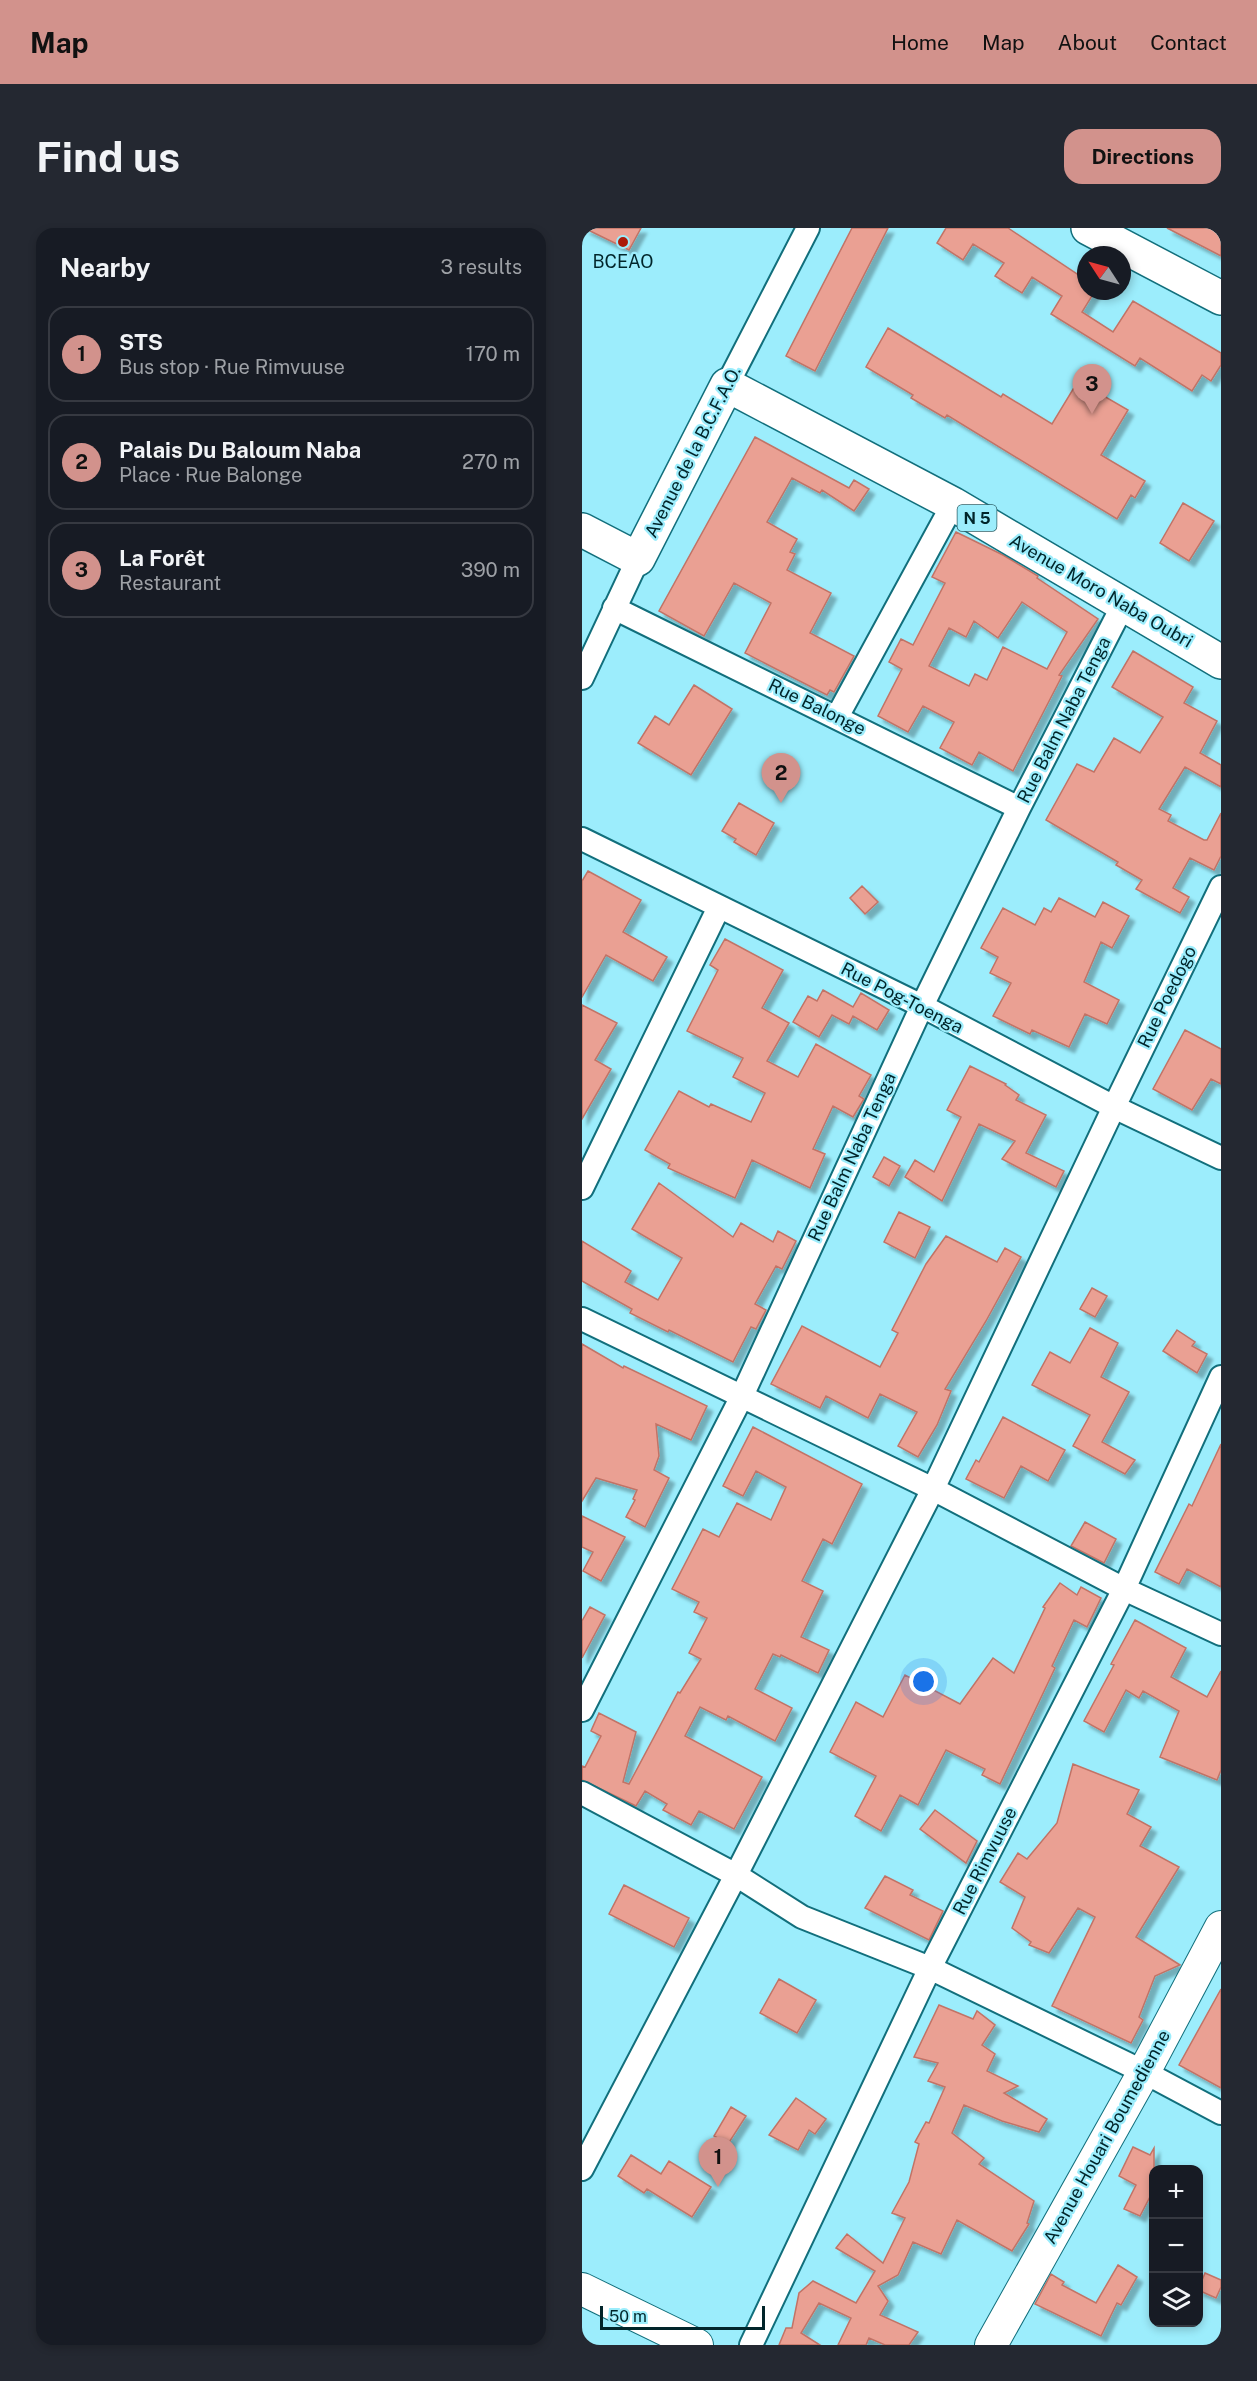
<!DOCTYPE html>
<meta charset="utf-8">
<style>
:root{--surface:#171b24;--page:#242831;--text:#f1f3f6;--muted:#9ea1a6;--line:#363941;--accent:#d2928c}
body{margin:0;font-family:"Public Sans",sans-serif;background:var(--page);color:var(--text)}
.controls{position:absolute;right:18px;bottom:18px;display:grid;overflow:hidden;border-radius:12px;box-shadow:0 3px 9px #0003}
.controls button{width:54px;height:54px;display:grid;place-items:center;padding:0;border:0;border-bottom:2px solid var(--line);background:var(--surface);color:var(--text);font:30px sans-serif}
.compass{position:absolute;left:495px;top:18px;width:54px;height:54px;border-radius:50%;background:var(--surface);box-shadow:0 3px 9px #0003;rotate:306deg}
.scale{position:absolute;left:18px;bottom:15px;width:165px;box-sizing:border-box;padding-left:6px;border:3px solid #01252a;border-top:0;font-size:16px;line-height:21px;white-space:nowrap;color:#01252a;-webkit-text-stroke:4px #9cedfc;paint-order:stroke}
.you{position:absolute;left:342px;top:1454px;width:21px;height:21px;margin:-15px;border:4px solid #fff;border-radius:50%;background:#1a73e8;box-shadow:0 0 0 9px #1a73e833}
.badge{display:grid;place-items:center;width:39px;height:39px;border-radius:50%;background:var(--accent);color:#111;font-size:20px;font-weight:700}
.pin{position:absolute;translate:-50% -50px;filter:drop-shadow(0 2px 3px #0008)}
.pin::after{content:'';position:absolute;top:32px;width:21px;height:18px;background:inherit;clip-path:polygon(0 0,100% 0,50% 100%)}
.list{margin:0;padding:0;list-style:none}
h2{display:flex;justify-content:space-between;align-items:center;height:78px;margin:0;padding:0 24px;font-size:26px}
h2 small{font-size:20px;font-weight:400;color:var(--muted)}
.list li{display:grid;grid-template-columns:39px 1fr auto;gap:18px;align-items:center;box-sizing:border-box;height:96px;margin:0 12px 12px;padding:0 12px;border:2px solid var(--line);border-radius:18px}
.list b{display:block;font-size:22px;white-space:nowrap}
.list p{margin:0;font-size:20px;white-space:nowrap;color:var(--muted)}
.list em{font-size:20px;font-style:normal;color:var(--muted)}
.icon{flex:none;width:33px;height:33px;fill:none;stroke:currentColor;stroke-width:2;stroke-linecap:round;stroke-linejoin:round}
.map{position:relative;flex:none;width:639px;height:2117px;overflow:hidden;border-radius:18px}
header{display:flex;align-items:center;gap:36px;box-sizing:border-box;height:84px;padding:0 30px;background:var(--accent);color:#111}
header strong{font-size:28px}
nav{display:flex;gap:33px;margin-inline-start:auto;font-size:21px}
.intro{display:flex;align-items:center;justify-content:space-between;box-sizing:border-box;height:144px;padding:0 36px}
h1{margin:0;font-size:42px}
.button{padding:15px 27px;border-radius:18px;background:var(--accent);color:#111;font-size:21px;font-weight:700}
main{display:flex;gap:36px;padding:0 36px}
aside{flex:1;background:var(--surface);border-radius:18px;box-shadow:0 3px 9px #0003}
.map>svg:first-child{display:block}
.building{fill:#eaa093;stroke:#c27366;stroke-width:1.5;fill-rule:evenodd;filter:url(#shadow)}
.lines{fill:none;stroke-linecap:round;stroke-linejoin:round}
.street-casing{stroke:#126f7c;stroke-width:26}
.secondary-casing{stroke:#126f7c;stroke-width:34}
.highway-casing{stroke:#126f7c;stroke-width:36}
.street{stroke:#fff;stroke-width:22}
.secondary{stroke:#fff;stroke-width:32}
.highway{stroke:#fff;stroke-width:33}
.poi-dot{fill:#ab1b0a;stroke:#9cedfc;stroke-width:2}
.labels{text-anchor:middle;stroke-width:4.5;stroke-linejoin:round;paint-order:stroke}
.shield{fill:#9cedfc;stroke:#306169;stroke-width:1.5}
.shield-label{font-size:16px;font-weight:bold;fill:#01252a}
.poi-label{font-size:18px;fill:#01252a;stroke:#9cedfc}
.street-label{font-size:18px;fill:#01252a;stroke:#9cedfc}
</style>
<header>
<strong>Map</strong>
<nav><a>Home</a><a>Map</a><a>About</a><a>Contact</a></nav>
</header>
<div class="intro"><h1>Find us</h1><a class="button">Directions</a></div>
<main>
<aside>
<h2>Nearby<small>3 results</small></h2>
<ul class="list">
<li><span class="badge">1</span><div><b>STS</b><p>Bus stop · Rue Rimvuuse</p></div><em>170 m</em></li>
<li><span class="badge">2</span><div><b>Palais Du Baloum Naba</b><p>Place · Rue Balonge</p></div><em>270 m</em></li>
<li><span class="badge">3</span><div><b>La Forêt</b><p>Restaurant</p></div><em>390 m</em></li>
</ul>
</aside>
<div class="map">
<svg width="639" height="2117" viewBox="0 0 639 2117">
<defs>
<filter id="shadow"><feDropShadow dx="5.5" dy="5.5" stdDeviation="1.5" flood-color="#0004"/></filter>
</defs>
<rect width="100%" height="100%" fill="#9cedfc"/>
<path class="building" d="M2,0H59L47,22Z
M270,0H306L233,143L204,128Z
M364,0H426L504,52V63H513L500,84L531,104L551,73L639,125V137L629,153L620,147L610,163L558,130L553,138L469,86L480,68L450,49L440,65L413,48L422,35L391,16L381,32L355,15Z
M585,0H639V28Z
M306,100L419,169L421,166L470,196L496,153L546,182L519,227L563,253L553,270L549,267L535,291L365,187L363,190L329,170L331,167L284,139Z
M173,209L267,260L272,252L287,261L272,283L240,262L238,265L210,250L185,294L215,311L208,324L213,326L205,342L249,365L228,405L272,428L252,464L248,462L245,467L163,425L189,375L152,355L122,408L77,383Z
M601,275L632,293L607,333L578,315Z
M374,304L421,327L456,348L455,350L516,391L477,447L480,448L431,543L397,524L390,537L358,520L372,494L341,478L326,504L296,488L320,441L307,434L319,411L331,417L363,355L350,349ZM440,374L485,404L465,441L421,419L405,452L393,446L387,458L347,438L367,400L384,409L392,393L416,410Z
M551,423L611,459L602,475L635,493L618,525L639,537V559L603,539L577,581L589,587L586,593L622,612H625L639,585V628L632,642L608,630L591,660L607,669L598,685L554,661L560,652L534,637L536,634L464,592L495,536L512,544L532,510L558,525L581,489L530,459Z
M112,457L150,481L109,547L56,515L73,488L87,497Z
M157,575L192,595L174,627L152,614L154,611L140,603Z
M6,643L59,672L41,704L85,729L71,753L24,727L0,769V653Z
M280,658L296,674L283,686L268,670Z
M477,670L513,689L521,674L547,688L530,720L519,714L502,754L537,772L525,796L503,786L487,819L450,802L448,806L411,788L429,755L408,745L416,729L399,720L421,680L453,697L462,680L469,684Z
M143,711L201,742L180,780L207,795L185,833L216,849L234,816L289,847L277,868L282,871L271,889L251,878L231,921L243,926L228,960L170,932L153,970L86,940L88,936L63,922L97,863L127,879L129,876L169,894L183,865L151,849L161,830L105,803L136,742L128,737Z
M241,762L271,779L279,765L307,782L295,802L271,788L267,796L250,787L237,809L211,794L226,768L235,773Z
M0,777L35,795L13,832L29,841L0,891Z
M603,802L639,821V856L629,851L610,882L571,861Z
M388,838L424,856L423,857L437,867L434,872L464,887L444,925L482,943L474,959L420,931L433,913L397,896L360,973L323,949L333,932L352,944L379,889L365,882Z
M302,929L318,938L307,958L291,949Z
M77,955L151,1009L159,995L191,1014L196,1003L214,1013L200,1041L194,1038L173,1076L184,1082L174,1101L169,1099L151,1134L87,1102L86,1104L48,1085L50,1081L0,1053V1013L49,1043L43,1054L76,1072L100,1030L50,1001Z
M317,984L348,999L333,1030L302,1014Z
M364,1008L415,1034L423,1020L439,1029L404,1093L363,1161L369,1163L355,1197L336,1229L316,1218L335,1184L298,1166L286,1190L244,1168L238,1180L189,1156L220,1098L298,1139L316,1105L310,1102L344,1036Z
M510,1060L525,1068L513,1089L498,1081Z
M508,1100L536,1115L519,1149L547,1164L520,1214L553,1232L543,1246L491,1218L508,1187L450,1157L468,1124L488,1135Z
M595,1102L613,1114L610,1118L625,1126L615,1145L581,1123Z
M0,1116L41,1140L42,1138L125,1178L109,1212L74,1196L77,1228L72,1242L87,1250L63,1299L44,1289L53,1272L51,1271L55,1262L14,1250L0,1273Z
M421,1189L483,1222L466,1253L439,1238L422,1270L384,1251L394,1232L397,1234Z
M171,1199L280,1256L250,1316L241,1311L220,1353L241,1363L219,1409L247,1422L236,1445L199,1427L198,1429L191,1426L173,1461L210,1480L193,1513L146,1488L144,1492L118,1479L103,1508L180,1549L152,1601L117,1583L109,1597L81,1582L85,1576L63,1563L54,1578L0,1552V1538L3,1539L19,1508L9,1503L17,1485L54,1504L41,1554L47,1556L96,1464L98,1465L119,1431L107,1425L125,1390L112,1384L117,1374L90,1361L121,1301L137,1309L155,1275L189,1292L204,1259L174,1243L161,1268L141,1258Z
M639,1216V1359L605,1341L597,1356L573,1344L607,1276L610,1278Z
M0,1288L43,1309L19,1353L1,1343L11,1324L0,1319Z
M503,1294L534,1311L522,1335L489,1318Z
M478,1355L495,1367L499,1359L519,1370L505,1399L492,1392L470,1438L473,1440L418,1556L400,1547L403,1541L364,1522L336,1577L318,1567L299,1603L273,1588L294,1548L248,1524L274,1474L301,1489L323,1447L378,1476L411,1430L432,1445L463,1380L461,1379Z
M8,1379L23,1387L0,1430V1393Z
M553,1392L604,1420L589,1449L625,1469L639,1443V1542L635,1552L578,1529L597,1483L561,1463L557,1470L544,1462L522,1504L502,1493L532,1437L529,1436Z
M491,1536L557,1562L545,1586L569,1599L558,1618L597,1639L554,1709L598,1737L573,1748L557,1789L561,1792L549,1815L470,1778L513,1689L496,1680L467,1725L447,1717L449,1714L430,1700L443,1669L418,1654L436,1625L445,1631L475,1595Z
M353,1582L395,1613L384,1635L338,1601Z
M303,1648L331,1662L328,1667L361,1683L347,1712L283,1680Z
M42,1657L107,1690L92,1719L27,1686Z
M197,1751L234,1772L215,1805L178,1785Z
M639,1761V1860L597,1837Z
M357,1777L391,1791L395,1783L413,1797L400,1817L413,1826L405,1843L436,1858L422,1865L465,1891L457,1904L420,1893L382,1877L370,1905L402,1930L397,1936L452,1973L445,1995L447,1996L430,2023L375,1992L359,2026L331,2014L316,2047L296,2058L306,2073L298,2087L336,2104L327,2117H303L287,2110L284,2117H256L269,2090L237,2075L219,2105L238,2117H197L204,2100H210L217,2065L231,2053L274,2075L293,2043L254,2020L265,2006L301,2035L323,1990L310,1985L327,1954L337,1916L333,1914L344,1894L347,1895L363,1859L346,1853L356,1835L332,1829Z
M214,1870L244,1891L233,1906L227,1902L216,1922L187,1907Z
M149,1879L164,1888L146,1916L132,1908Z
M551,1919L568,1927L572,1920V1966L570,1965L558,1988L542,1981L554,1957L537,1948Z
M49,1927L79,1946L87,1933L129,1959L110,1989L65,1961L62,1965L36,1948Z
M536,2037L555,2049L539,2077L535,2075L519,2108L453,2076L469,2046L482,2054L480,2057L514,2075Z
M623,2045L639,2052V2059L634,2070L616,2062Z"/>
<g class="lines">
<defs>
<path id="street" d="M145,157L226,0
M32,380L437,580
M0,450L56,331
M255,489L371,276
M0,611L340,778L532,879L639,930
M0,960L137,679
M0,1091L351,1261L542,1361L639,1406
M0,1482L160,1168L340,778L437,580L541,377
M0,1565L154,1647L220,1689L348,1740L562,1844L639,1885
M0,1941L154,1647L351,1261L532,879L639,659
M169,2117L348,1740L542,1361L639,1149"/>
<path id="secondary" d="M0,2061L115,2117
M409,2117L562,1844L639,1699"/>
<path id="highway" d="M506,0L639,70
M0,302L56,331L145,157L371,276L639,434"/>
</defs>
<use href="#street" class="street-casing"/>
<use href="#secondary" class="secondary-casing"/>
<use href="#highway" class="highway-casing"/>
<use href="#street" class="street"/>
<use href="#secondary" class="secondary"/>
<use href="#highway" class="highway"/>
</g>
<circle class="poi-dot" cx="41" cy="14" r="6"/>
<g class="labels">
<rect class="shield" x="375.5" y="277" width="39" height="26" rx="4.5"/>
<g class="shield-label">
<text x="395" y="296">N 5</text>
</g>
<g class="poi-label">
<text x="41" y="40">BCEAO</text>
</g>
<g class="street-label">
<text transform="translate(111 224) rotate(-63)" y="6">Avenue de la B.C.F.A.O.</text>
<text transform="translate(519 363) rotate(30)" y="6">Avenue Moro Naba Oubri</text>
<text transform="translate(235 479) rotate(26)" y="6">Rue Balonge</text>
<text transform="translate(482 492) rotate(-63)" y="6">Rue Balm Naba Tenga</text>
<text transform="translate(585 769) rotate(-64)" y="6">Rue Poedogo</text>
<text transform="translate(320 770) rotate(27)" y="6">Rue Pog-Toenga</text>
<text transform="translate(270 929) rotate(-65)" y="6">Rue Balm Naba Tenga</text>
<text transform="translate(403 1633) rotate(-63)" y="6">Rue Rimvuuse</text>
<text transform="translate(525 1909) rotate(-61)" y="6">Avenue Houari Boumedienne</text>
</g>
</g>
</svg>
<div class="controls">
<button>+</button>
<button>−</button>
<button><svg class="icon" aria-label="layers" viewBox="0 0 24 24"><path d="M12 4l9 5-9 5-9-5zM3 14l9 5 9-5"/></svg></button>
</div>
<svg class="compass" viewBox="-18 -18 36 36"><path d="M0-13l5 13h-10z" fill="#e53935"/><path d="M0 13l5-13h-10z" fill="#9ea1a6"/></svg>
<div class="scale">50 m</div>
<div class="you"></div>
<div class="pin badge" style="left:136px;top:1959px">1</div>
<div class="pin badge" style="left:199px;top:575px">2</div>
<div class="pin badge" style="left:510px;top:186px">3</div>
</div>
</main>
